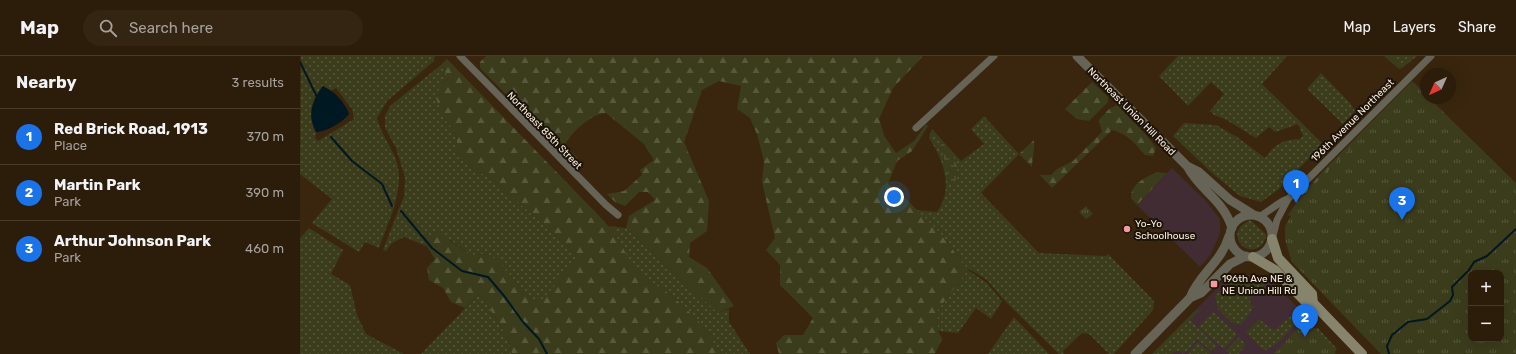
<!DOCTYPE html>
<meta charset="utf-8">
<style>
:root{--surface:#2c1c0a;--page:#342513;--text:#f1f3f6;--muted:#a6a19c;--line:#483a2b;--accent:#1a73e8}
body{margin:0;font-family:Rubik,sans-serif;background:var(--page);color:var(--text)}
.controls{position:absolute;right:12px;bottom:12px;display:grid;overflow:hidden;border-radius:8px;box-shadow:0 4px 16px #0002}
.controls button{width:36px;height:36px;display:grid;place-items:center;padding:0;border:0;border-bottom:1px solid var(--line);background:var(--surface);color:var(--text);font:20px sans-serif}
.compass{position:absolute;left:1120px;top:12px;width:36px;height:36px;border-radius:50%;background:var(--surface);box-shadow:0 4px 16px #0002;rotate:225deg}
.you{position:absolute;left:594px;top:141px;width:14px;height:14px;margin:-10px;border:3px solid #fff;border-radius:50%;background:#1a73e8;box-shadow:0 0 0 6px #1a73e833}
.badge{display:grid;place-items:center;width:26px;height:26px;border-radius:50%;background:var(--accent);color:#fff;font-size:13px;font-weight:700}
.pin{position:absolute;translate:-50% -33px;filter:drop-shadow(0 1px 2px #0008)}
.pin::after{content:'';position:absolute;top:21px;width:14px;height:12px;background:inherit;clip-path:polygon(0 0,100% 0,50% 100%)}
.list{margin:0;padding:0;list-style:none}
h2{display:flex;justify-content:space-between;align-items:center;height:52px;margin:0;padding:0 16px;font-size:17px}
h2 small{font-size:13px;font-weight:400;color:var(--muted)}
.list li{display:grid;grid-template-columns:26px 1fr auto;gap:12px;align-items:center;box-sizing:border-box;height:56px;padding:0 16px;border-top:1px solid var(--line)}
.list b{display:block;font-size:15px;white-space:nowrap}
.list p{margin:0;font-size:13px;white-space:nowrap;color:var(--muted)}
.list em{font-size:13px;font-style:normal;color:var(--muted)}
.icon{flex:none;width:22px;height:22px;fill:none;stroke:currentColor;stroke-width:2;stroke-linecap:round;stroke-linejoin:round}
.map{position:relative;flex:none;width:1216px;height:298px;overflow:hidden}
header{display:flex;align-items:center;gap:24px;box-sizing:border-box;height:56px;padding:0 20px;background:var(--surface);border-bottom:1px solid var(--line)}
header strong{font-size:19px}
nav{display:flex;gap:22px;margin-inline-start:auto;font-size:14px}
.search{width:280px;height:36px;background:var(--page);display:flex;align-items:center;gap:10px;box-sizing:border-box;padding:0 14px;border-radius:22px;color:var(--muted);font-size:15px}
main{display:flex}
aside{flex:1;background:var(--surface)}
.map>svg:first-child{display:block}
.commercial{fill:#402c32}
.grass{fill:url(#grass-dots);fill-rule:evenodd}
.forest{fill:url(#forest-firs)}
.wetland{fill:url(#wetland-marsh)}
.park{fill:url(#park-tufts);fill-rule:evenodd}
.water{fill:#001822}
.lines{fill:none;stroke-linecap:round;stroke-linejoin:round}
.stream{stroke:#001822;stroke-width:2}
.minor{stroke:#666456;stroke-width:7}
.tertiary{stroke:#666456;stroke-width:9}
.secondary{stroke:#87846d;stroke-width:10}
.poi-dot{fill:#f59b9e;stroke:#1b1208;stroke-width:1.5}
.labels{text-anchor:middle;stroke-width:4;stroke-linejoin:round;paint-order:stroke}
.street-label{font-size:10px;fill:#fdefe1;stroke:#1b1208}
.poi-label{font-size:10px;fill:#fdefe1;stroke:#1b1208;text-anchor:start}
</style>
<header>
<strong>Map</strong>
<div class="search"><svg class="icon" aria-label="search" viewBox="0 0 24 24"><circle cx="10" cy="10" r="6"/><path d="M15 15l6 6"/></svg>Search here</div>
<nav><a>Map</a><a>Layers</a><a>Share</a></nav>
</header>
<main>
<aside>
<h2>Nearby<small>3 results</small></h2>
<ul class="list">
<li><span class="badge">1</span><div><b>Red Brick Road, 1913</b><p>Place</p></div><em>370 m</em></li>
<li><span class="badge">2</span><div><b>Martin Park</b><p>Park</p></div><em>390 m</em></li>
<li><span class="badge">3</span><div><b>Arthur Johnson Park</b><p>Park</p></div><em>460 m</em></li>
</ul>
</aside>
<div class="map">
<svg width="1216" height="298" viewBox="0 0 1216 298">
<defs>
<pattern id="grass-dots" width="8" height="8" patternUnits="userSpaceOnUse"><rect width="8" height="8" fill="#3b3c1c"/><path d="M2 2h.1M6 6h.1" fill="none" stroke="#58583d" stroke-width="1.8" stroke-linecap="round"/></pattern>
<pattern id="forest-firs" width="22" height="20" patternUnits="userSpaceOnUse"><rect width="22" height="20" fill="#3b3c1c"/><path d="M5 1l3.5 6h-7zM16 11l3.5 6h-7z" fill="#58583d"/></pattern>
<pattern id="wetland-marsh" width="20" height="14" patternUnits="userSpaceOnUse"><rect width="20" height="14" fill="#3b3c1c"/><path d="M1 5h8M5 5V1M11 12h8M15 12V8" fill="none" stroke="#58583d"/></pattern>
<pattern id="park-tufts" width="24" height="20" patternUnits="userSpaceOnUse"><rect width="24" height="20" fill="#3b3c1c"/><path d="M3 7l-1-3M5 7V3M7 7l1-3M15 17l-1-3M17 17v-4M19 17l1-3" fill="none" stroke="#58583d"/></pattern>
</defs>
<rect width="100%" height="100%" fill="#3a260e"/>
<path class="commercial" d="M872,112L905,144L920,163V177L911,198L900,211L837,149Z
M930,219H965L1011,265L977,298H852Z"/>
<path class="grass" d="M1,0H135L134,5L87,45L77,62C81,77 90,89 96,104C106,132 88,166 79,192L65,186L59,196L12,167L32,143L0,118ZM22,30L31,35L36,32L52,53L54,63L18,85L15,82L16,77C7,59 11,46 22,30Z
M878,0H987L962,28L1023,88L979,133L961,146L940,140L911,116L873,80L884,67L916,69L937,81L965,102C974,89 983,83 1000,83L1003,80L998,68L975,76L969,71L956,82L925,63L914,59L910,55L924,38L911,26L888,50L859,20Z
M1090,0H1117L1102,12Z
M141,9L149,22L143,27L144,62L156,77L158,101L178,117L188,119L278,200L242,246L231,244L197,204L187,198L172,199L150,184L123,183L126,190L104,181L92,187L86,195L83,194L104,140L105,122L96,92L85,72V60L90,50Z
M1021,17L1050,47L1055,55L1043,68L1007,33Z
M684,60L719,98L681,137L739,197L806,200L808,198L854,245L853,254L814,298H809L789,278L782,277L763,295L764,298H759L704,244L687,224L669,213L668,214L687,227L702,245L691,263L676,252L658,277L638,275L637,255L668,214L640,177L616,154L637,156C654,132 644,105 629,82L632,73L661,105L684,88L671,73Z
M950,164L966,178V181C955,211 918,179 950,164Z
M308,170L326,172L418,257L429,253V266L450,298H422L397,263L371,239L351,226L328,204L319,184Z
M9,172L43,194L31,218L50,229L57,259L66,278L104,298H0V182Z
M933,223H958L965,228L951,240L950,248L954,251L941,269L932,267L918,253L915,240Z
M180,237L208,282L212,298H121Z
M896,254H900L890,264L917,290L912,295L897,283L887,296L886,295L883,298L881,295H876L872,298H852Z
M913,256L937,278L924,293L899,271Z
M994,257L1000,263L979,286L966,294L962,293L946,276L959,263L970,272L976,273Z
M714,261L749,298H688Z
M1013,272H1018L1037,293L1033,298H988L1004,278Z
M939,281L946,288L939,298H929L926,295Z
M898,286L911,297L910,298H889L888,297Z"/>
<path class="forest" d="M186,0H623L593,32L579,63L585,81L596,97L614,85L626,68L628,70L612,95L597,105L588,128L607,144L640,177L668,214L637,255L638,275L642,283L635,298H479L476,287L484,279H503L513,262L480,229V209L466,194L475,182L462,126L464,105L457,78L450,62L437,53L441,30L419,25L402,34L384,86L409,145L407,175L390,187L389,201L407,212L434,250L418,257L326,172L329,160L355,144L348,136H339L325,150L315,146L307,138L324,135L342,119L340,114L354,104L344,88L306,57C292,57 271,77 264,89L278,102L274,107L180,12V6Z
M1084,0H1091L1102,12L1099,13Z
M147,3L304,165L319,184L329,204L351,226L371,239L397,263L422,298H212L208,282L180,237L165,252L151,246L143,232L129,224L127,212L135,203L122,183L126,180L138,177L172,199L187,198L197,204L231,244L242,245L278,200L188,119L178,117L158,101L156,77L144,62L135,40L143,27L149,22L141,9Z
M1112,25L1126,38V42H1130L1135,47L1122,42L994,161L988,159L1002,139L1023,115Z
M792,26L808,41V46L789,65L777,63L765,53Z
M817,49L847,80L856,92L853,100L845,99C836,88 826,77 812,74L752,132L740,119H751L757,113L773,105L802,76L799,64L809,53Z
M734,84C735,94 732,102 732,111L719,98Z
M857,116L867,117L837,149L831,142C831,127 845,122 857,116Z"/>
<path class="wetland" d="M639,87H643C655,102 662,109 654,128H650L647,122L644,102Z"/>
<path class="park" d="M1114,27L1126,39V42H1129L1216,127V298H1081L992,206L985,184V170L1003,140ZM1171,217H1201V283H1171Z
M786,150L793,158L786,163L779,156Z
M1005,264L1036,298H974Z"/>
<path class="water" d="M23,30C35,36 44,45 49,58C43,66 26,76 16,76C7,59 12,45 23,30Z"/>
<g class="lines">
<path class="stream" d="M0,6L17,41
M31,81L52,105L82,128L92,150
M101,155L132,192L162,215L188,221L205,241L223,266L239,283L247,298
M1089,298L1087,290L1092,279L1108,266L1127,263L1150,245L1153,239L1152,231L1169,214L1174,206L1187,200L1216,173"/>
<path class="minor" d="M160,0L306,149L318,159
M616,72L694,0
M960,160C968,156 980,145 988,143L1131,0
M973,180L977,164L988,143"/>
<path class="tertiary" d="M777,0L887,110C900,135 923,143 932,172
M887,110L899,116L930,144L954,159
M930 180a21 21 0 1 1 42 0a21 21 0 1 1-42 0Z
M890,242C899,218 921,207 929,180
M835,298L890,242L901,237L930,208L946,200"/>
<path class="secondary" d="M972,183L978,202L1012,238L1013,247
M953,201L975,214L1005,245L1013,247L1062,298"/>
</g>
<g class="poi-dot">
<circle cx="827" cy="173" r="4"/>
<rect x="910" y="224" width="8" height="8" rx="2"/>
</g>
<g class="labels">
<g class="street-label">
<text transform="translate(832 55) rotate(45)" y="4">Northeast Union Hill Road</text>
<text transform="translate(1052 64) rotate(-45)" y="4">196th Avenue Northeast</text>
<text transform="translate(245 74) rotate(46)" y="4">Northeast 85th Street</text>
</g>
<g class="poi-label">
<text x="835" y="171">Yo-Yo<tspan x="835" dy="12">Schoolhouse</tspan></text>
<text x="922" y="226">196th Ave NE &amp;<tspan x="922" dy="12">NE Union Hill Rd</tspan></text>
</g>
</g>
</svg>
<div class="controls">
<button>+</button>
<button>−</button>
</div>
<svg class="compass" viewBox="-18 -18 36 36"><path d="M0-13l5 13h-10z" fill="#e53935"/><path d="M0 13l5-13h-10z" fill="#a6a19c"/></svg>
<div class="you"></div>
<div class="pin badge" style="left:996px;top:147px">1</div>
<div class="pin badge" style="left:1005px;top:281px">2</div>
<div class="pin badge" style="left:1102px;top:164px">3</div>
</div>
</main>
